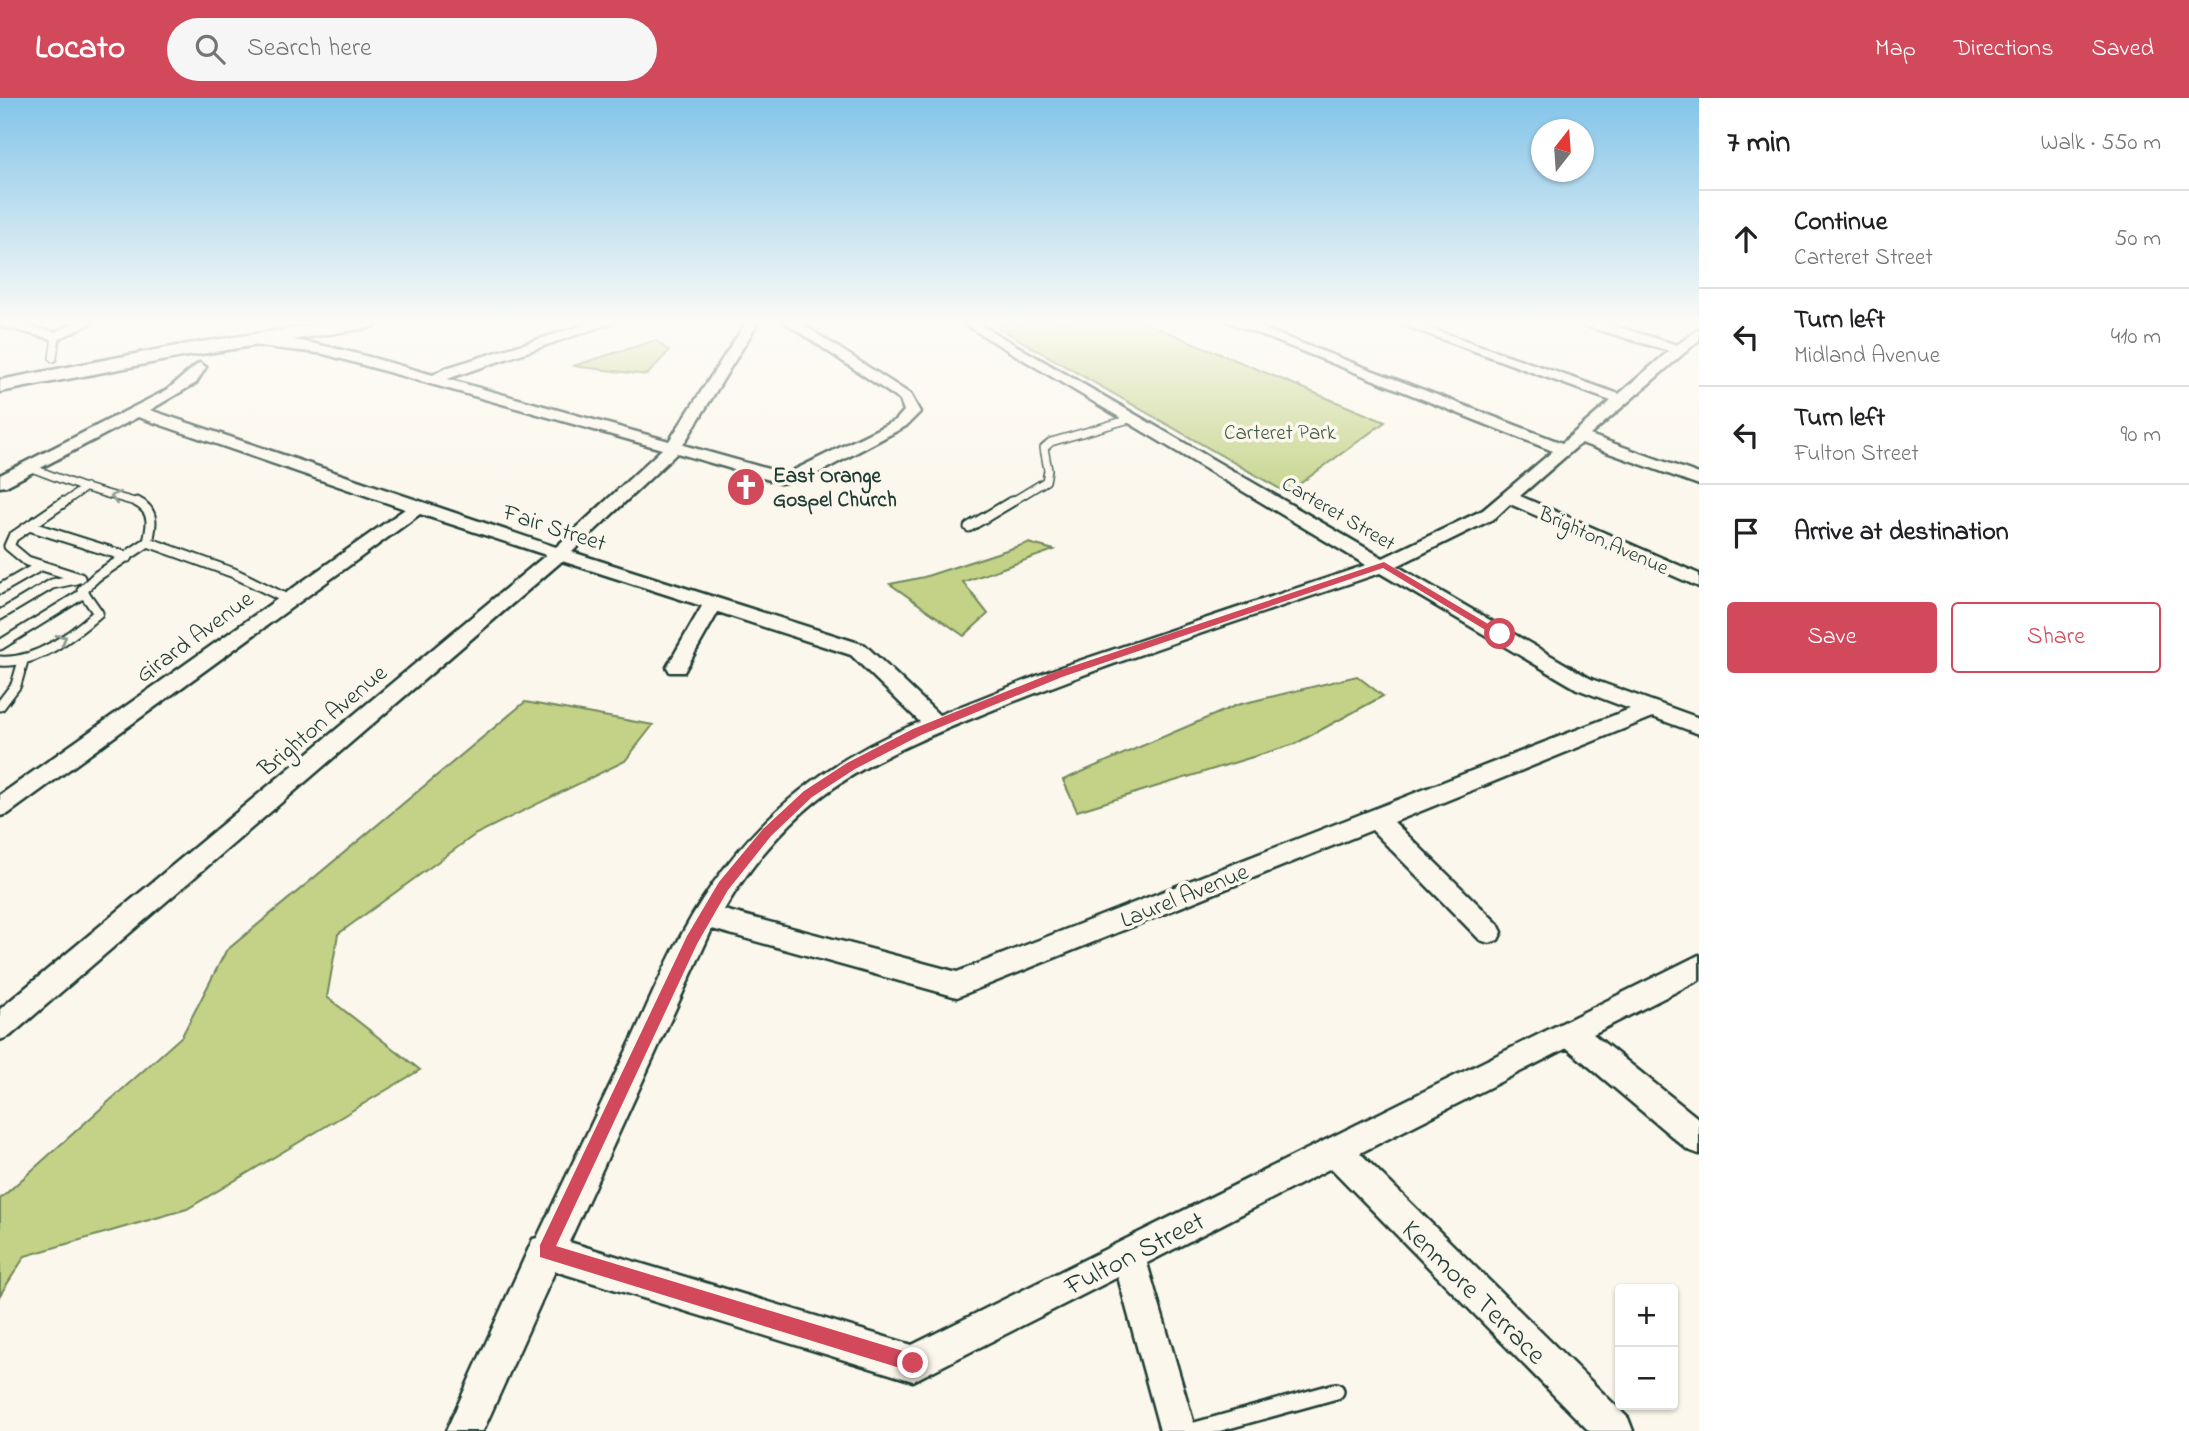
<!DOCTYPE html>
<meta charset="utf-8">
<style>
:root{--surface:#fff;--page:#f6f6f6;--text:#202124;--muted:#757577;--line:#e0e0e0;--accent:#d1495b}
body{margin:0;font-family:"Indie Flower",sans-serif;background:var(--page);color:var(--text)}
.controls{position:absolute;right:21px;bottom:21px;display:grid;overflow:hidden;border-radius:7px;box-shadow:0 2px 5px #0004}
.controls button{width:63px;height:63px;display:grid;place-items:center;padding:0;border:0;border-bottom:2px solid var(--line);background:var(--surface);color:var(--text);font:35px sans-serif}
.compass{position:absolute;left:1531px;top:21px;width:63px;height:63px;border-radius:50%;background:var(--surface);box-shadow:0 2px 5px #0004;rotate:17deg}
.stop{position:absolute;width:21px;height:21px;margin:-16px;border:5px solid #d1495b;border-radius:50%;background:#fff}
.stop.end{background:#d1495b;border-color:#fff;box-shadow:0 2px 7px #0008}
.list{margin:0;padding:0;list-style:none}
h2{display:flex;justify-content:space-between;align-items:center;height:91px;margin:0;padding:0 28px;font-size:30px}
h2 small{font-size:23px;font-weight:400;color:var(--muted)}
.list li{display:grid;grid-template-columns:46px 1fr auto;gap:21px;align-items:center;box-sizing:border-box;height:98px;padding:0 28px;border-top:2px solid var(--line)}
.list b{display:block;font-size:26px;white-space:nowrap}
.list p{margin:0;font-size:23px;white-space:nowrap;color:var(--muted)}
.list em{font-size:23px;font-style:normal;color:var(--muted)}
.actions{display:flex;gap:14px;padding:21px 28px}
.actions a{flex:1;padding:16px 0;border:2px solid var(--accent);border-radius:7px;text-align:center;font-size:24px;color:var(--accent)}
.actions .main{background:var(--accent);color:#fff}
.icon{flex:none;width:38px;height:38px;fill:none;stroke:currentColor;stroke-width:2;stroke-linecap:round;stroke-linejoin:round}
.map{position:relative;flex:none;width:1699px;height:1333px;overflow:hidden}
header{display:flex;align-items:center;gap:42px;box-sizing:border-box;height:98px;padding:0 35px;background:var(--accent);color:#fff}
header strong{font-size:33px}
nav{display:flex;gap:38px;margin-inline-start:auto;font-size:24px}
.search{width:490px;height:63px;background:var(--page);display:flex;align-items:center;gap:18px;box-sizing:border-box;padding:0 24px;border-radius:38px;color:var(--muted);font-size:26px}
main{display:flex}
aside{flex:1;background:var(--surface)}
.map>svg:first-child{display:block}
.green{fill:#c3d286;stroke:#71885d;stroke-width:2}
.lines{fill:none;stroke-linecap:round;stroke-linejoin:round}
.lane-far2-casing{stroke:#1f3d34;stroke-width:10}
.lane-far1-casing{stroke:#1f3d34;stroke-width:13}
.lane-casing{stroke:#1f3d34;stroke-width:20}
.street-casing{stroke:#1f3d34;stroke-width:5}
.secondary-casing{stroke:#1f3d34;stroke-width:5}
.path{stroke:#1f3d34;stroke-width:2.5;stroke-dasharray:1 3.5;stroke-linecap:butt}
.lane-far2{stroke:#fbf7ec;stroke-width:7}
.lane-far1{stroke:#fbf7ec;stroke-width:9}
.lane{stroke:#fbf7ec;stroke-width:15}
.street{fill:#fbf7ec;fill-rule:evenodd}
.secondary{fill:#fbf7ec;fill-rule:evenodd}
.oneway{stroke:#8d9a90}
.route{fill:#d1495b}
.labels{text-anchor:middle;stroke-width:7;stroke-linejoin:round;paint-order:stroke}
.far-park-label{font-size:21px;fill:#405b44;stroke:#fbf7ec}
.far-poi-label{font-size:21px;font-weight:bold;fill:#1f3d34;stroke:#fbf7ec;text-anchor:start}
.far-street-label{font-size:21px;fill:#1f3d34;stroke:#fbf7ec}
.street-label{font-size:24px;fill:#1f3d34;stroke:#fbf7ec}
.near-street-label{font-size:28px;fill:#1f3d34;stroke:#fbf7ec}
</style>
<header>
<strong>Locato</strong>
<div class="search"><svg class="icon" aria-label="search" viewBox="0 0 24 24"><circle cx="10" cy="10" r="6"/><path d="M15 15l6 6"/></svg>Search here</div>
<nav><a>Map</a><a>Directions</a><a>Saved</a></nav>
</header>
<main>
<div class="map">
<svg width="1699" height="1333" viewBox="0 0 1699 1333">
<rect width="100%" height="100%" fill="#fbf7ec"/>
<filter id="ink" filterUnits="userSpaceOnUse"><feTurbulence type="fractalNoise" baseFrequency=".0143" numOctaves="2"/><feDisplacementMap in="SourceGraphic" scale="14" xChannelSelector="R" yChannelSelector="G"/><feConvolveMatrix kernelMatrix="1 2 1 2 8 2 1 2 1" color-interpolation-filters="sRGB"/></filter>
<g filter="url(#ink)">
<path class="green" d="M1017,223H1141L1385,324L1287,395L997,229Z
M656,242L669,253L647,277L573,268Z
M1028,445L1054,452L963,484L988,516L964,538L890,486L924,479Z
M1357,578L1383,598L1295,646L1077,713L1063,682L1237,607Z
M525,604L653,627L625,663L476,736L338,836L327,899L420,972L187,1111L25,1158L0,1197V1101L182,938L226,853Z"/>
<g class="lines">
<defs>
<path id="lane-far2" d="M53,260L56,238
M29,369L79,388L142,406
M62,406L86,389
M1008,406L1046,383L1048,372L1044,350L1051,344L1130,321"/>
<path id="lane-far1" d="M64,404L13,439L9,448L27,463L80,480
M29,428L128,459
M969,429L1011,404
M148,444L234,475L289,502
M0,491L40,468
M0,517L52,486L76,481
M0,547L84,495
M0,563C36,566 72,538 98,515L82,492L97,478L148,444C152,427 155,413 137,404
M0,608L16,587L23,563"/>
<path id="lane" d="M1192,1333L1336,1293"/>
<path id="street" d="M0,223L55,234L79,223H96L56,242L0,228Z
M597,223H617L447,281L669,343L747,223H759L683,347L786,376L896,322L904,313L900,302L783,223H797L910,296L920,314L906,328L807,381L780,385L677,355L572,454L865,547L939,617L1052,572L1366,467L959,223H974L1383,460L1483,412L1553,353L1226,223H1243L1562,345L1611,303L1392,223H1410L1619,296L1669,253L1580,226L1579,223H1598L1677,247L1699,231V242L1590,337L1699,376V387L1581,345L1520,398L1699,476V489L1510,406L1495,420L1397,468L1591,581L1699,620V636L1653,619L1394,724L1498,826L1502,834L1498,842L1489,845L1480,842L1372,732L957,899L712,831L569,1144L912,1247L1699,857V882L1593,936L1699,1021V1056L1688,1052L1567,950L1360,1055L1628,1320L1633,1333H1589L1331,1070L1147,1165L1196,1333H1160L1118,1179L913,1283L555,1173L483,1333H446L533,1141L537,1140C569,1073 601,1006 633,939C649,904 664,868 683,834C737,735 815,666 920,624L851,557L718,514L684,574H670L667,569L702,508L562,463L10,938L0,942V911L546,457L420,416L8,716L0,718V697L405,411L138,319L6,388L0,389V377L167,292L199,265L206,269L196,285L150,312L556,449L662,351L324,256C310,253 250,249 244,244C266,225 402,269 433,277L446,270ZM1380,475L1577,591L1630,611L957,874L724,812C747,772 780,732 816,703C868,661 934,636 995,611C1121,560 1251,519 1380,475Z"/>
<path id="secondary" d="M340,223H382L373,229L182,259L0,294V282L182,247Z"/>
</defs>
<use href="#lane-far2" class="lane-far2-casing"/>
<use href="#lane-far1" class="lane-far1-casing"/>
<use href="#lane" class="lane-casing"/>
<use href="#street" class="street-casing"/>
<use href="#secondary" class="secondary-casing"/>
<path class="path" d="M1007,232L1036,223"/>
<use href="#lane-far2" class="lane-far2"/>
<use href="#lane-far1" class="lane-far1"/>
<use href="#lane" class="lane"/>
<use href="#street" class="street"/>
<use href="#secondary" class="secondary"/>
</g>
<defs><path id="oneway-chevron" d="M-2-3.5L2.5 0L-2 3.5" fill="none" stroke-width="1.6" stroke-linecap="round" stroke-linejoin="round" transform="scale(1.75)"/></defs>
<g class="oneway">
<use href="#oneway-chevron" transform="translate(115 399) rotate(-164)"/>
<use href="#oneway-chevron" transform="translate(62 541) rotate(-30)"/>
</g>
</g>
<linearGradient id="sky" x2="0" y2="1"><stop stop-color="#83c4e9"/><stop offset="0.55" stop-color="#fdfbf6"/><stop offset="1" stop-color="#fdfbf6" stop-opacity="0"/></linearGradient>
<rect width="1699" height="409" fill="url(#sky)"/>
<path class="route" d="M1384,464L1505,536L1497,539L1383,470L1062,579L921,637L855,671L812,699L771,738L728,792L697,846L556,1148L913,1256L919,1259L921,1265L919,1271L913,1274L540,1159V1147L687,838L719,784L763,731L804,693L847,665L913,631L1055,574Z"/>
<defs>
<symbol id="church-disc" viewBox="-11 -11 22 22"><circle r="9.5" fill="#d1495b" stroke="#fbf7ec"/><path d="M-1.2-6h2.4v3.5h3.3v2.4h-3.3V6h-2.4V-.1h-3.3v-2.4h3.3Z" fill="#fff"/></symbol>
</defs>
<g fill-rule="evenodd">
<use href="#church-disc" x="724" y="367" width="44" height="44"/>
</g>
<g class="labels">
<g class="far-park-label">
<text x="1280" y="341">Carteret Park</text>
</g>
<g class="far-poi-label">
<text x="773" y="384">East Orange<tspan x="773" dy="24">Gospel Church</tspan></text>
</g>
<g class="far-street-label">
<text transform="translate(1339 415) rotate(30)" y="7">Carteret Street</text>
<text transform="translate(1604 442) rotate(24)" y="7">Brighton Avenue</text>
</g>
<g class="street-label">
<text transform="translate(555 429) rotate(18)" y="8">Fair Street</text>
<text transform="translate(194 538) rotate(-36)" y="8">Girard Avenue</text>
<text transform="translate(322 622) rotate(-40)" y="8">Brighton Avenue</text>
<text transform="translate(1184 797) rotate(-22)" y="8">Laurel Avenue</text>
</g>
<g class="near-street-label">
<text transform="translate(1134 1154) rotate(-27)" y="10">Fulton Street</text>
<text transform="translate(1475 1193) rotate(45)" y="10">Kenmore Terrace</text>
</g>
</g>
</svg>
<div class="controls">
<button>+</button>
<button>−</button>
</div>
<svg class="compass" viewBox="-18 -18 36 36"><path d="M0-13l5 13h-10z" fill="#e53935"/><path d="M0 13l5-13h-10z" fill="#757577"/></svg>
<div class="stop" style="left:1500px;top:536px"></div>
<div class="stop end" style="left:913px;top:1265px"></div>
</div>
<aside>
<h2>7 min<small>Walk · 550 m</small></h2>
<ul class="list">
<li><svg class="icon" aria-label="ahead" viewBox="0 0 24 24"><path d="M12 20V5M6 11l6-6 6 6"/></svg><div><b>Continue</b><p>Carteret Street</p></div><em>50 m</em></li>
<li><svg class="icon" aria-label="left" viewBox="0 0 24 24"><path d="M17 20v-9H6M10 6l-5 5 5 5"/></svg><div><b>Turn left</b><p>Midland Avenue</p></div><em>410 m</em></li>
<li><svg class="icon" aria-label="left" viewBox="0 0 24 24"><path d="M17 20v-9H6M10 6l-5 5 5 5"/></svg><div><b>Turn left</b><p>Fulton Street</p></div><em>90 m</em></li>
<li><svg class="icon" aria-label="arrive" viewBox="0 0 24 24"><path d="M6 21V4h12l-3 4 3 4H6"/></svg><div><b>Arrive at destination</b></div></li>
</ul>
<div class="actions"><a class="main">Save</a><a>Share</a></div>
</aside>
</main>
